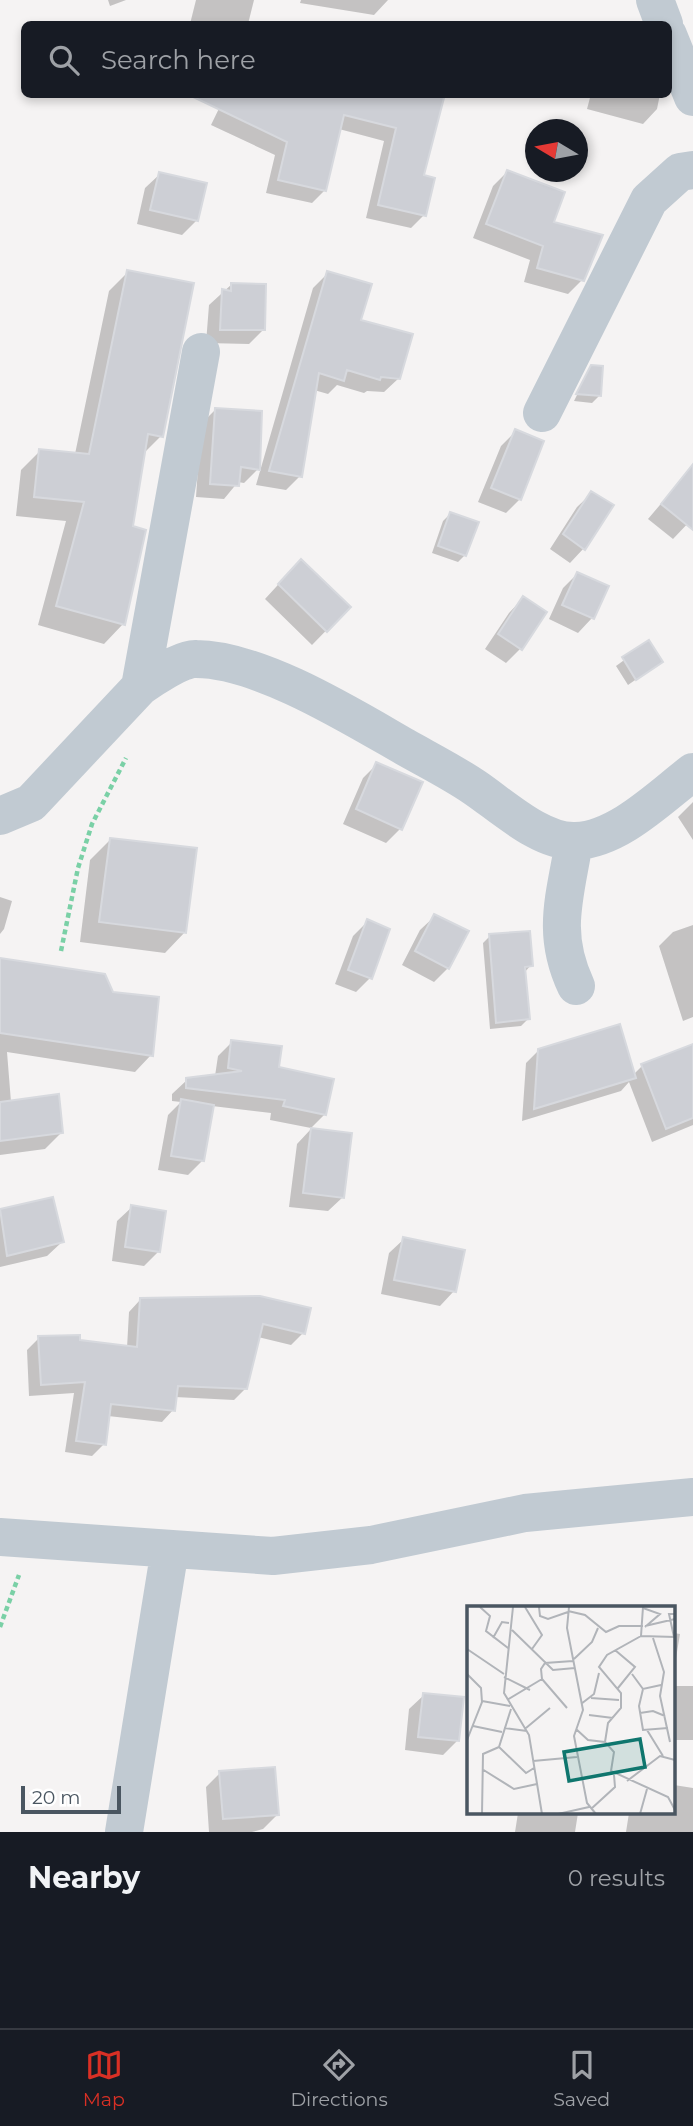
<!DOCTYPE html>
<style>
:root{--surface:#171b24;--page:#20242c;--text:#f1f3f6;--muted:#9ea1a6;--line:#363941;--accent:#d93025}
body{margin:0;font-family:Montserrat,sans-serif;background:var(--page);color:var(--text)}
.compass{position:absolute;left:525px;top:119px;width:63px;height:63px;border-radius:50%;background:var(--surface);box-shadow:0 4px 10px #0003;rotate:280deg}
.scale{position:absolute;left:21px;bottom:18px;width:100px;box-sizing:border-box;padding-left:7px;border:4px solid #4a5661;border-top:0;font-size:19px;line-height:24px;white-space:nowrap;color:#4a5661;-webkit-text-stroke:5px #fff;paint-order:stroke}
.list{margin:0;padding:0;list-style:none}
h2{display:flex;justify-content:space-between;align-items:center;height:91px;margin:0;padding:0 28px;font-size:30px}
h2 small{font-size:23px;font-weight:400;color:var(--muted)}
.icon{flex:none;width:38px;height:38px;fill:none;stroke:currentColor;stroke-width:2;stroke-linecap:round;stroke-linejoin:round}
.map{position:relative;flex:none;width:693px;height:1832px;overflow:hidden}
.search{position:absolute;background:var(--surface);box-shadow:0 4px 10px #0003;left:21px;right:21px;top:21px;height:77px;display:flex;align-items:center;gap:18px;box-sizing:border-box;padding:0 24px;border-radius:10px;color:var(--muted);font-size:26px}
.sheet{height:196px;background:var(--surface)}
nav{display:flex;justify-content:space-around;align-items:center;box-sizing:border-box;height:98px;border-top:2px solid var(--line);background:var(--surface);font-size:19px;color:var(--muted)}
nav a{display:grid;justify-items:center;gap:4px}
nav .on{color:var(--accent)}
.map>svg:first-child{display:block}
.shadow{fill:#0003}
.building{fill:#cdcfd5;stroke:#d7d9de;stroke-width:2}
.lines{fill:none;stroke-linecap:round;stroke-linejoin:round}
.path{stroke:#7ad0a6;stroke-width:4.5;stroke-dasharray:5 3.5;stroke-linecap:butt}
.minor{stroke:#c1cad2;stroke-width:38}
.inset-road{fill:none;stroke:#b1b4b9;stroke-width:2}
.view{fill:#0f766e;fill-opacity:0.15;stroke:#0f766e;stroke-width:3.5}
.inset-edge{fill:none;stroke:#4a5661;stroke-width:3.5}
</style>
<div class="map">
<svg width="693" height="1832" viewBox="0 0 693 1832">
<rect width="100%" height="100%" fill="#f5f3f3"/>
<path class="shadow" d="M108,0H126L110,6Z
M196,0H254L248,24H190Z
M301,0H388L374,15L300,3Z
M226,94H443L422,176L424,215L411,228L366,218L384,141L339,129L325,190L312,203L266,193L275,155L211,125Z
M591,94H660L657,109L643,124L587,109Z
M507,172L552,223L582,280L568,294L524,282L530,260L473,238L493,186Z
M160,174L197,220L182,235L137,224L145,188Z
M128,272L161,436L143,454L131,528L123,624L104,644L38,625L66,521L16,516L21,470L40,451L75,454L109,291Z
M328,273L399,378L384,392L367,391L364,393L337,385L328,394L314,390L300,476L286,490L256,485L313,288Z
M232,284L263,330L249,344L206,343L209,305Z
M591,367L599,396L592,403L574,401Z
M215,410L258,469L244,483L238,482L224,499L196,497L201,424Z
M515,432L520,499L506,513L478,502L501,446Z
M693,466V518L673,539L648,519Z
M592,493L584,548L570,563L550,549L577,507Z
M450,514L465,555L458,562L432,553L443,521Z
M577,574L606,587L592,618L578,633L549,619L563,588Z
M287,575L349,607L312,645L265,599Z
M523,598L544,613L520,649L506,663L485,649L509,613Z
M649,642L661,662L628,685L616,666Z
M377,764L400,829L386,843L343,824L363,778Z
M693,802V840L678,817Z
M110,840L185,932L165,953L80,942L90,860Z
M0,897L12,901L4,929L0,934Z
M435,916L448,968L434,982L402,965L420,930Z
M367,922L370,978L356,992L335,984L353,936Z
M693,925V1017L683,1021L659,946L673,932Z
M490,936L531,965L524,973L528,1019L521,1026L490,1029L483,943Z
M0,975L151,1055L135,1072L7,1052L11,1102L61,1133L45,1149L0,1155Z
M232,1042L277,1068L325,1114L311,1128L270,1120L271,1113L212,1106L202,1161L188,1175L158,1170L168,1115L181,1102L172,1101V1094L187,1080L215,1076L218,1056Z
M539,1050L633,1075L642,1066L693,1079V1125L652,1142L629,1082L621,1091L522,1121L526,1063Z
M311,1129L343,1197L328,1211L289,1207L297,1144Z
M52,1199L62,1242L47,1256L0,1267V1210Z
M132,1207L158,1252L144,1266L112,1261L117,1221Z
M404,1239L454,1291L440,1306L381,1294L389,1253Z
M260,1297L303,1333L291,1345L258,1337L246,1388L234,1400L175,1397L173,1410L162,1422L108,1416L104,1444L92,1456L65,1452L74,1393L29,1396L27,1350L39,1338L127,1348L129,1312L140,1300Z
M674,1633L680,1634L674,1670Z
M674,1686H693V1740H674Z
M424,1695L458,1740L443,1755L405,1750L409,1709Z
M220,1773L277,1815L263,1829L252,1832H209L206,1787Z
M674,1785L693,1788V1832H626L629,1813H674Z
M518,1813H578L575,1832H515Z"/>
<path class="building" d="M187,94H445L424,175L435,178L426,216L378,205L396,128L344,115L326,191L278,180L287,142Z
M507,170L565,192L554,222L603,235L584,281L537,268L543,246L486,224Z
M159,172L207,183L198,221L150,210Z
M127,270L194,283L163,437L148,434L133,526L146,530L125,625L56,606L84,502L34,497L39,449L89,454Z
M327,271L372,284L361,320L413,334L400,379L381,377L380,380L347,370L344,381L319,373L302,477L269,471Z
M231,283L266,284L265,330H220L222,289L231,291Z
M591,365L603,366L601,396L576,394Z
M215,408L262,411L260,470L241,467L239,486L210,484Z
M515,429L544,441L521,500L491,488Z
M693,464V530L661,504Z
M591,491L614,505L585,550L563,534Z
M450,512L479,522L466,556L438,546Z
M301,559L351,607L327,632L278,584Z
M577,572L609,586L594,619L562,605Z
M523,596L547,612L522,650L498,634Z
M649,640L663,662L636,680L622,657Z
M376,762L423,782L402,830L356,809Z
M110,838L197,848L186,933L99,922Z
M434,914L469,931L449,969L415,951Z
M367,919L390,929L372,979L348,970Z
M530,931L533,966L525,967L530,1019L496,1023L489,934Z
M0,958L105,974L113,992L159,997L153,1056L0,1033Z
M620,1024L636,1078L534,1109L538,1049Z
M231,1040L282,1046L279,1067L334,1079L326,1115L283,1106L285,1100L186,1088V1078L242,1071L228,1068Z
M693,1044V1118L666,1129L641,1064Z
M59,1094L63,1133L0,1141V1102Z
M181,1099L214,1105L204,1161L171,1156Z
M311,1128L352,1133L344,1198L303,1193Z
M53,1197L64,1242L7,1256L0,1209Z
M131,1205L166,1211L160,1252L125,1247Z
M403,1237L465,1250L456,1292L394,1280Z
M260,1296L311,1308L305,1334L263,1324L247,1389L178,1386L175,1411L111,1404L106,1445L76,1441L85,1382L41,1385L38,1336L80,1335V1340L137,1347L140,1298Z
M423,1693L464,1697L459,1741L418,1737Z
M275,1767L279,1815L223,1819L219,1771Z"/>
<g class="lines">
<path class="path" d="M61,951L78,868L92,824L126,758
M0,1627L19,1575"/>
<path class="minor" d="M655,0L664,24
M668,35L693,97
M542,413L649,200L680,172L693,170
M140,687L201,352
M0,816L31,803L140,687C151,679 182,658 196,659C259,659 351,716 405,747C428,760 452,772 474,787C501,805 541,843 576,841C619,839 660,797 693,772
M574,842C565,897 551,933 576,986
M0,1537L273,1556L371,1545L525,1513L693,1497
M124,1832L170,1549"/>
</g>
<g transform="translate(467 1606)">
<rect width="208" height="208" fill="#f5f3f3"/>
<path class="inset-road" d="M13,1L23,10L19,25L41,42M46,1L37,87L62,129L75,208M58,1L75,29L65,43M72,1L73,10L81,13L101,6M102,1L100,22L116,104L107,130L120,197L129,208M176,1L174,30L140,49L132,61L154,87V102L141,117L138,136L147,146L144,165L201,191L208,204M176,2L193,8L178,21M101,5L118,9L139,26L152,20H176M178,20L208,13M45,24L86,64L108,62M174,30L208,31M207,31L202,8H208M26,32L35,16L42,17M186,32L197,66L193,90L203,136M0,43L37,68M148,44L168,61L151,82M107,53L125,36L131,22M0,68L14,82L15,96L0,134M165,68L176,83L194,79M37,71L63,84M176,83L172,100L176,124L201,122M124,92L152,94M40,94L75,73M15,95L43,100M114,98L127,88L132,67M100,102L75,73L74,63L78,57L106,55M44,103L32,141L59,167L67,162M173,107L186,105L198,110M122,109L146,112M6,120L35,126M37,122L60,125M59,122L83,102M109,123L121,134L138,136M180,124L196,150M66,155L110,151M15,163L47,183L70,178M160,175L193,150L208,154M124,203L148,181L147,169M15,208L16,148L32,141M91,208L122,201M173,208L180,183"/>
<path class="view" d="M173,133L178,161L102,175L97,146Z"/>
<rect width="208" height="208" class="inset-edge"/>
</g>
</svg>
<svg class="compass" viewBox="-18 -18 36 36"><path d="M0-13l5 13h-10z" fill="#e53935"/><path d="M0 13l5-13h-10z" fill="#9ea1a6"/></svg>
<div class="scale">20 m</div>
<div class="search"><svg class="icon" aria-label="search" viewBox="0 0 24 24"><circle cx="10" cy="10" r="6"/><path d="M15 15l6 6"/></svg>Search here</div>
</div>
<section class="sheet">
<h2>Nearby<small>0 results</small></h2>
<ul class="list">
</ul>
</section>
<nav>
<a class="on"><svg class="icon" aria-label="map" viewBox="0 0 24 24"><path d="M3 6l6-2 6 2 6-2v14l-6 2-6-2-6 2zM9 4v14M15 6v14"/></svg>Map</a>
<a><svg class="icon" aria-label="directions" viewBox="0 0 24 24"><path d="M12 3l9 9-9 9-9-9zM9 14v-3h6M13 9l2 2-2 2"/></svg>Directions</a>
<a><svg class="icon" aria-label="saved" viewBox="0 0 24 24"><path d="M7 4h10v16l-5-4-5 4z"/></svg>Saved</a>
</nav>
